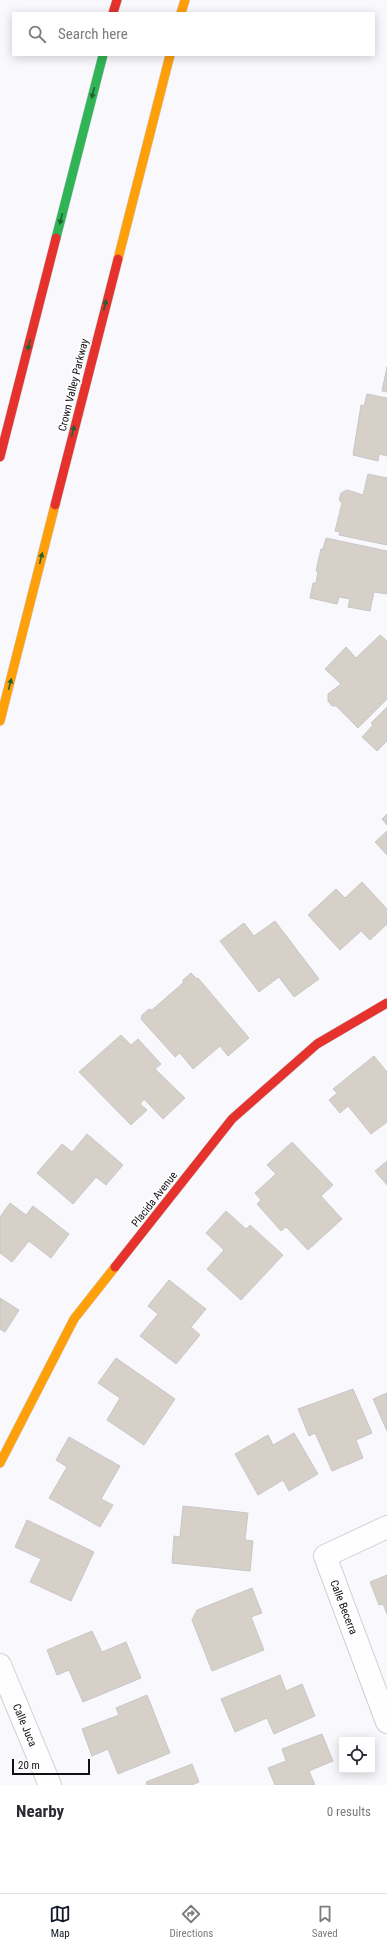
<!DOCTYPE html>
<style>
:root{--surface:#fff;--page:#f7f7f7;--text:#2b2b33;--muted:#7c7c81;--line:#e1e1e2;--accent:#111827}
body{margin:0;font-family:"Roboto Condensed",sans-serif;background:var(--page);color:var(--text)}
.controls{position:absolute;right:12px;bottom:12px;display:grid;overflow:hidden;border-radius:0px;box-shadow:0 2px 10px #0003}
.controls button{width:36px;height:36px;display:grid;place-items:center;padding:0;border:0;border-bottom:1px solid var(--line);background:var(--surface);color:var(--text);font:20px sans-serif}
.scale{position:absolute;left:12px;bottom:10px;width:78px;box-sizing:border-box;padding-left:4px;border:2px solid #111114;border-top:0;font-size:11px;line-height:14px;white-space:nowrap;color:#111114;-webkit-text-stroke:3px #fff;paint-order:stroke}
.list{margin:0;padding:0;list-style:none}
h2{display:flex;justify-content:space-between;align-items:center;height:52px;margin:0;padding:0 16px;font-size:17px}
h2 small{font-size:13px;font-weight:400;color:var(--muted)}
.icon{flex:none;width:22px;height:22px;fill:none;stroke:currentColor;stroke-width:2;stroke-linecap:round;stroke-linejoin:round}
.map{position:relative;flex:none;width:387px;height:1785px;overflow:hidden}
.search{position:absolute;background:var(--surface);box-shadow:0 2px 10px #0003;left:12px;right:12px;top:12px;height:44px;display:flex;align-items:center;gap:10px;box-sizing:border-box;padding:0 14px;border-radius:0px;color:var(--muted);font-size:15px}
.sheet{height:108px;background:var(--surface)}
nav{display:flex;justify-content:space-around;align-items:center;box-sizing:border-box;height:56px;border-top:1px solid var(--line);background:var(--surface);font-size:11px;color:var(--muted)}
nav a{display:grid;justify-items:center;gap:2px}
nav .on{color:var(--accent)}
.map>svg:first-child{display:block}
.building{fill:#d7d0c9;stroke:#c8c7c8}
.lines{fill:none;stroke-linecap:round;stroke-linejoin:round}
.street-casing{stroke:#d0d0d4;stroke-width:24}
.fast-casing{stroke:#d0d0d4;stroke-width:10}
.slow-casing{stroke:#d0d0d4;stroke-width:10}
.jam-casing{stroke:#d0d0d4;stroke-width:10}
.street{stroke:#fefeff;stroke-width:22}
.fast{stroke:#30b455;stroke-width:9}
.slow{stroke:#ff9f0a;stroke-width:9}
.jam{stroke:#e5322d;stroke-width:9}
.oneway{fill:#206234}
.labels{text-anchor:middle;stroke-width:3.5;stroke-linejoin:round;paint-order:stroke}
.street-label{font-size:11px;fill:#111114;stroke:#fff}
</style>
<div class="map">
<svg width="387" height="1785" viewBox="0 0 387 1785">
<rect width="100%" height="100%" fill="#f9f9fd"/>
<path class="building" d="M387,367V392L382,391Z
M367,394L387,398V456L379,454L378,461L353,455L361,405L364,406Z
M368,474L387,478V545L339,535L340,532L335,531L342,503L339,500L341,493L347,490L363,495Z
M326,538L387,551V594L374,592L370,611L348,607L350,599L339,597L337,604L310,598L313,583H316L318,571H316L321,549H323Z
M380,635L387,641V699L358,728L336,706H332L328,701V694L341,684L325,669L346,647L356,658Z
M387,707V741L377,751L362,737L373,725L371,723Z
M387,814V825L382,819Z
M387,831V855L375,842Z
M362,882L387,909V924L370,940L361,931L340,950L308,915L336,889L345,898Z
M275,921L319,979L294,997L279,977L259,992L220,941L244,923L254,936Z
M191,973L197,979L198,978L249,1038L228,1056L220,1046L193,1069L180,1053L175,1057L141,1019L142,1015L149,1009L152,1010L183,983V980Z
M121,1035L131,1045L138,1039L161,1064L155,1069L185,1098L163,1119L144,1099L140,1104L147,1110L131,1125L79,1072Z
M374,1056L387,1072V1122L371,1134L348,1106L340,1113L329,1100L337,1093L333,1089Z
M87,1134L123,1165L106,1185L96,1177L73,1204L37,1173L62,1144L72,1152Z
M292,1142L333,1185L321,1196L342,1219L308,1250L286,1227L281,1231L257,1204L261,1200L255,1193L276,1174L267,1165Z
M387,1161V1185L375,1171Z
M10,1203L26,1215L33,1206L69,1234L51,1258L29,1241L12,1262L0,1253V1217Z
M226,1211L246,1229L250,1225L283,1255L241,1300L207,1269L224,1250L206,1233Z
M169,1280L206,1309L191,1327L200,1335L176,1364L140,1336L158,1314L148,1306Z
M0,1298L19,1310L5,1332L0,1329Z
M116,1358L175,1399L144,1445L107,1420L120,1398L98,1383Z
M353,1389L372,1433L356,1440L363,1458L332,1471L315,1433L309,1436L298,1409Z
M387,1393V1431L373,1399Z
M294,1433L318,1474L289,1491L283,1480L258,1495L235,1454L268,1435L273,1445Z
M69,1437L120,1466L101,1499L113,1505L100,1527L49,1498L67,1467L56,1460Z
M183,1506L248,1513L245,1540L253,1541L250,1571L172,1563L174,1536L180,1537Z
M27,1520L94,1552L71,1601L30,1582L41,1559L15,1547Z
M387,1575V1614L383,1604L379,1605L370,1582Z
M252,1588L262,1613L251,1617L264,1650L212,1671L192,1620L197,1610Z
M92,1631L102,1652L126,1642L141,1678L83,1702L69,1670L57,1675L47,1650Z
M280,1675L286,1691L302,1684L315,1716L274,1734L267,1718L235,1732L221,1699Z
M147,1695L170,1753L118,1774L108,1749L92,1756L82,1729L119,1715L116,1708Z
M322,1734L333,1761L309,1771L315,1785H275L268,1768L286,1761L282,1749Z
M192,1764L199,1782L192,1785H147L146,1782Z"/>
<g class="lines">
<defs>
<path id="street" d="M387,1527L325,1556L387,1722
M0,1665L50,1785"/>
<path id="fast" d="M56,238L103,55"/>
<path id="slow" d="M181,13L185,0
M118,259L170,55
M0,721L55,505
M0,1463L74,1319L115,1267"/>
<path id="jam" d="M113,13L117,0
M0,457L56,238
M55,505L118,259
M115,1267L232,1119L317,1044L387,1003"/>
</defs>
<use href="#street" class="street-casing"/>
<use href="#fast" class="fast-casing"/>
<use href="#slow" class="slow-casing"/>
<use href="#jam" class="jam-casing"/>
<use href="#street" class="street"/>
<use href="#fast" class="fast"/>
<use href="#slow" class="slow"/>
<use href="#jam" class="jam"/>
</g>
<defs><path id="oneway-solid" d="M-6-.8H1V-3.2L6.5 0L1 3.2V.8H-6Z"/></defs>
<g class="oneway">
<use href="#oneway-solid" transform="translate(93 93) rotate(104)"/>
<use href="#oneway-solid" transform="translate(61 219) rotate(104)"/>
<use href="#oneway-solid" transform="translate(105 305) rotate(-76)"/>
<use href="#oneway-solid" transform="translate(29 345) rotate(104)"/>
<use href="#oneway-solid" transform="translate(73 431) rotate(-76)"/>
<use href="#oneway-solid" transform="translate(41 558) rotate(-76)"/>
<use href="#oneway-solid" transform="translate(10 684) rotate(-76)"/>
</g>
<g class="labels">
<g class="street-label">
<text transform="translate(73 385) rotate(-76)" y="4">Crown Valley Parkway</text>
<text transform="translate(154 1199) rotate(-52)" y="4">Placida Avenue</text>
<text transform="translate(344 1607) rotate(69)" y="4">Calle Becerra</text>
<text transform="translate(25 1725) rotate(67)" y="4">Calle Juca</text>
</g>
</g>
</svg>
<div class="controls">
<button><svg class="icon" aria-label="locate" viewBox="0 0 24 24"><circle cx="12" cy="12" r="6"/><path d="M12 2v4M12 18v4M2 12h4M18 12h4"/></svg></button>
</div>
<div class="scale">20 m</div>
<div class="search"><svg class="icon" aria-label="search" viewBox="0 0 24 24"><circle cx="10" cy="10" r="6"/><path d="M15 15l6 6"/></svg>Search here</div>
</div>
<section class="sheet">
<h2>Nearby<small>0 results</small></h2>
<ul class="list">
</ul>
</section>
<nav>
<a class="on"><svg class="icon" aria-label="map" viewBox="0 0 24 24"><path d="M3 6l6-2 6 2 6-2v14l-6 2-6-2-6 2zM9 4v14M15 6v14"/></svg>Map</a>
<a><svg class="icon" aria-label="directions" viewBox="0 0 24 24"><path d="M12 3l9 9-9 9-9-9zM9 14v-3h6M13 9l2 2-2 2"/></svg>Directions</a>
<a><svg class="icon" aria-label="saved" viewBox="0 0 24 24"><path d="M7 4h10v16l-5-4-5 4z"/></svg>Saved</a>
</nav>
